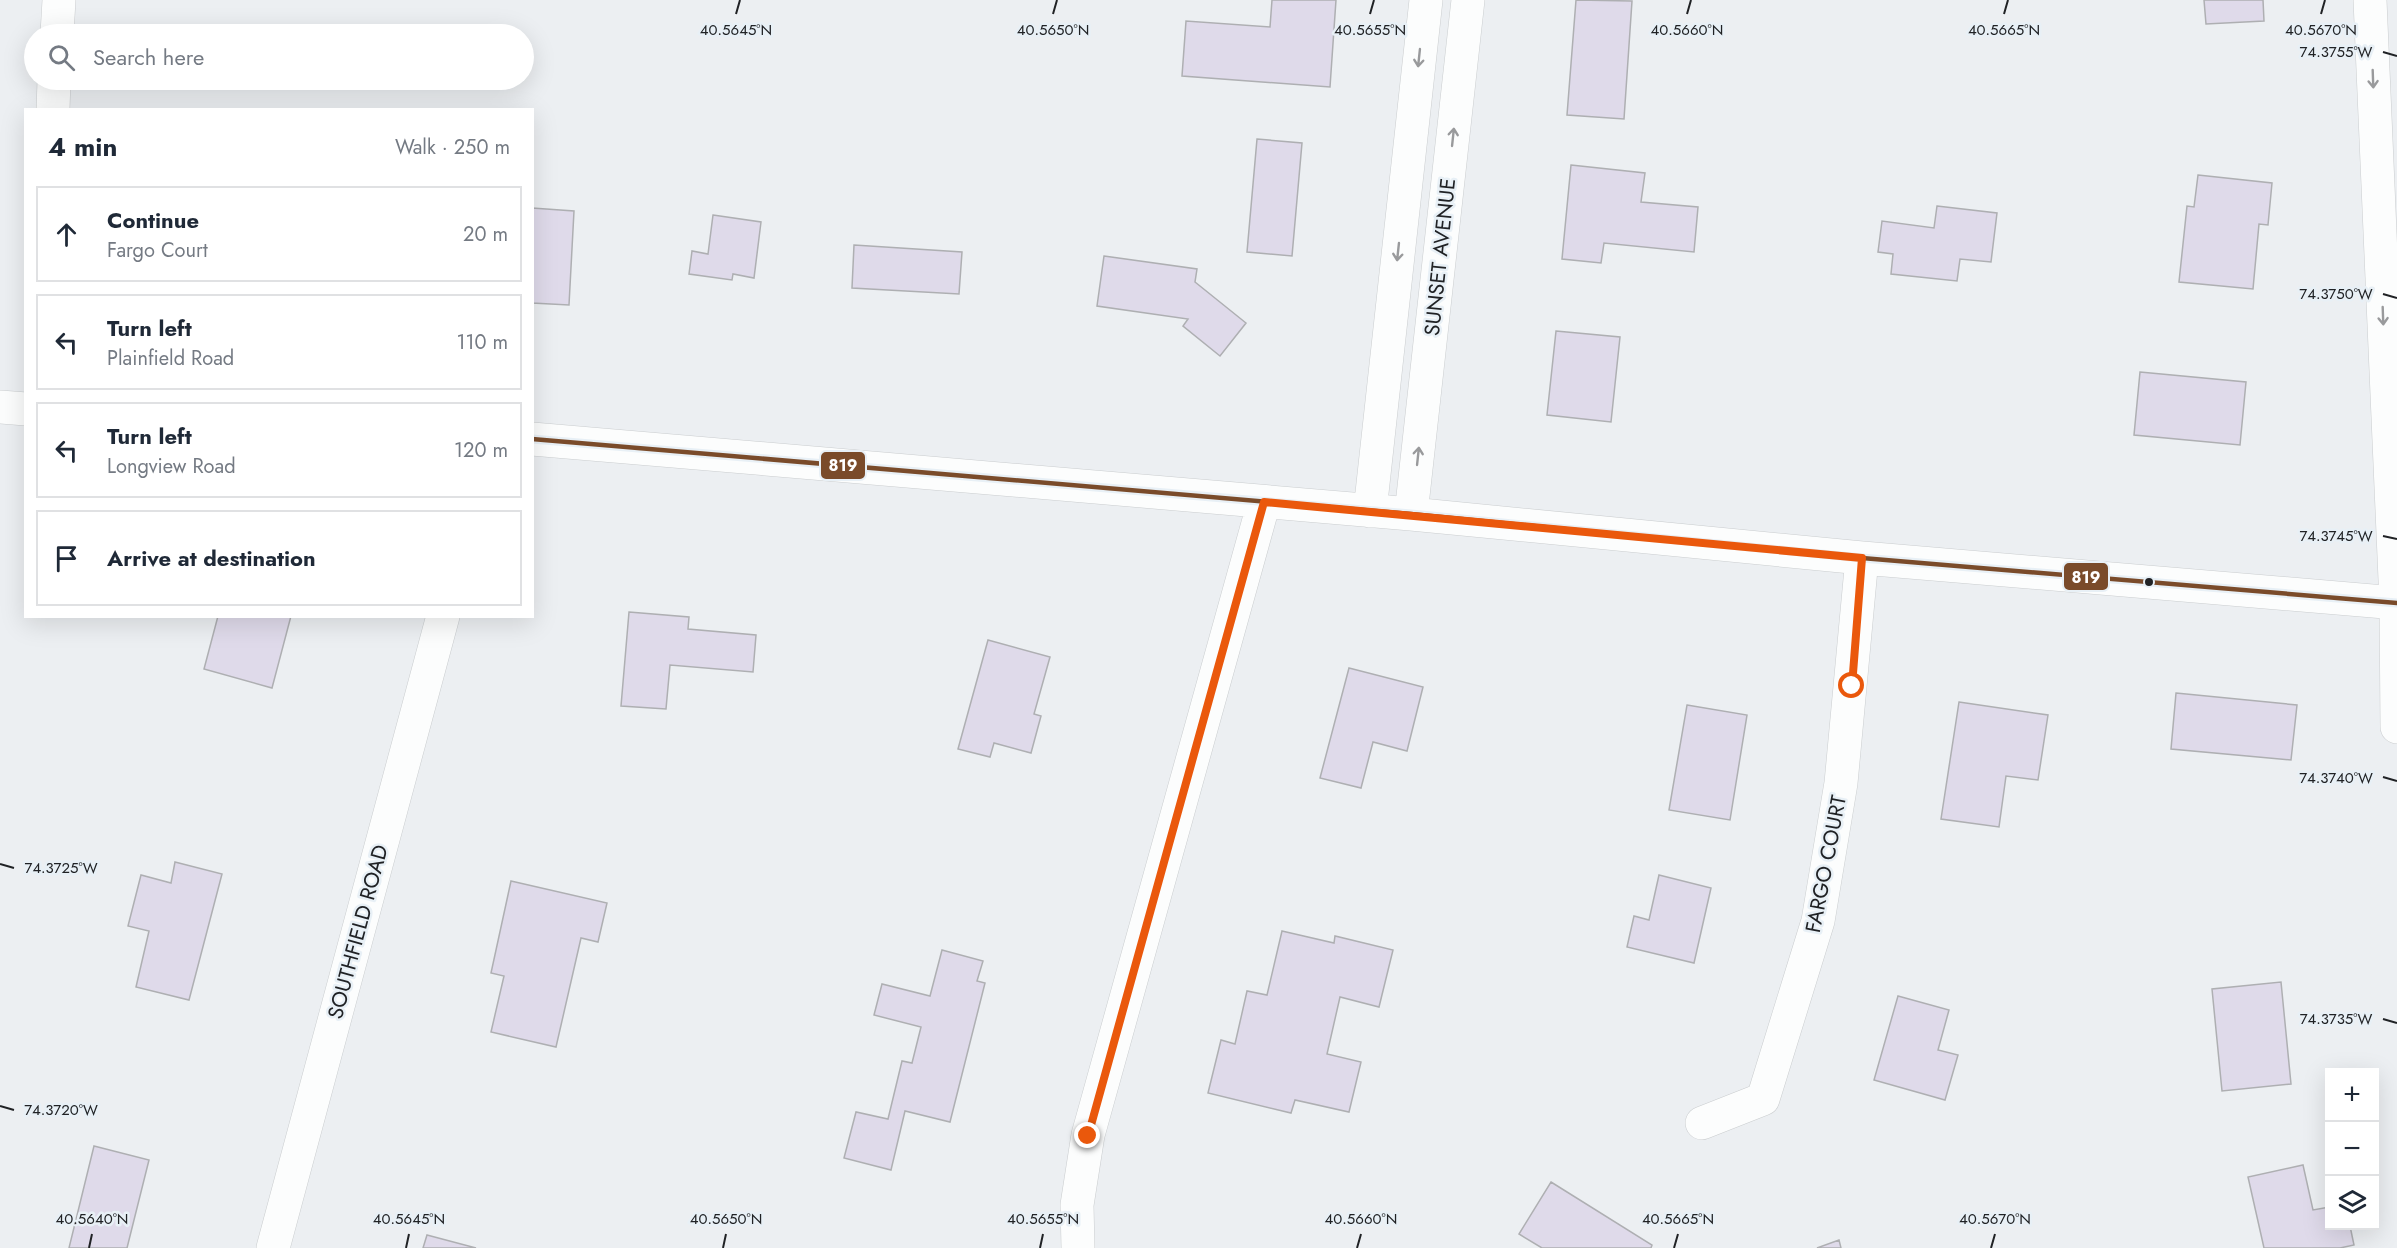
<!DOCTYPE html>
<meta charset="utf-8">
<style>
:root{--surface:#fff;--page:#f6f6f7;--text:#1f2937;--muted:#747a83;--line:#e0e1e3}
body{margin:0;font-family:Jost,sans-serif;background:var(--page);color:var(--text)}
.controls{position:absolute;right:18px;bottom:18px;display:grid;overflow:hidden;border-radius:0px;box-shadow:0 6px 24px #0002}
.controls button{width:54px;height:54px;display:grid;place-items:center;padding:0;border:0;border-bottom:2px solid var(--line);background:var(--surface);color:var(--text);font:30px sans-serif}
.stop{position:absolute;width:18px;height:18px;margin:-14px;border:4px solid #ea580c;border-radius:50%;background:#fff}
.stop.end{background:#ea580c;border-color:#fff;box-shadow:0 2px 6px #0008}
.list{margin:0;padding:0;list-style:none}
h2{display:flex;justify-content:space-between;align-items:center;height:78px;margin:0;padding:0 24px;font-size:26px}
h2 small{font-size:20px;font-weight:400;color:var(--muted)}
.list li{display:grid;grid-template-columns:39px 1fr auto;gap:18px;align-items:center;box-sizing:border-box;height:96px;margin:0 12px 12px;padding:0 12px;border:2px solid var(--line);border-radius:0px}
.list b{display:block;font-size:22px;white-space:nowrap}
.list p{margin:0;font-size:20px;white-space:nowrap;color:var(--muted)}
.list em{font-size:20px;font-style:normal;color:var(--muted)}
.icon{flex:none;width:33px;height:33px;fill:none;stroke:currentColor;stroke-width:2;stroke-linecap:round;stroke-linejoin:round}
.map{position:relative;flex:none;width:2397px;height:1248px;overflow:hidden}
.search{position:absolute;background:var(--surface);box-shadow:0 6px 24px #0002;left:24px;top:24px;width:510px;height:66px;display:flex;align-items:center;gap:15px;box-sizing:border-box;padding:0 21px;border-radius:33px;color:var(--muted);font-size:22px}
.panel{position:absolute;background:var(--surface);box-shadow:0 6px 24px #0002;left:24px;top:108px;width:510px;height:510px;border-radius:0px}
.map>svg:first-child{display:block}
.building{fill:#dfdaea;stroke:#aeafb2;stroke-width:1.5}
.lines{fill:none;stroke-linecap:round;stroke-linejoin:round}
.minor-casing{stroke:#cacdcf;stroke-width:34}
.minor{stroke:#fcfdfd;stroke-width:33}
.bus-1-casing{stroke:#e8f0f6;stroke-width:9}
.bus-1{stroke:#7a4b2a;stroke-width:4.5}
.oneway{stroke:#999a9c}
.route{stroke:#ea580c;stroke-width:8}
.ticks{fill:none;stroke:#202225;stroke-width:2}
.bus-dot{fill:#202225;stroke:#e8f0f6;stroke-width:2}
.labels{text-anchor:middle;stroke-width:5;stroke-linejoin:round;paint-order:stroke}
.street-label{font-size:21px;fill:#202225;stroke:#e8f0f6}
.ticks-label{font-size:15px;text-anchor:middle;fill:#202225;stroke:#e8f0f6;stroke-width:5;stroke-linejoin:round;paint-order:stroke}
.line-badge{stroke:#e8f0f6;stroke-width:2}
.badge-label{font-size:16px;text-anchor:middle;font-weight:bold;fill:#fff}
</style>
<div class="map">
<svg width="2397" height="1248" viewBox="0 0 2397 1248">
<rect width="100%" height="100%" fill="#eceff2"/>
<path class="building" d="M1272,0H1336L1330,87L1182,76L1186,21L1270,27Z
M1576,0L1632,1L1624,119L1567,115Z
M2204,0H2263L2264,21L2206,24Z
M1257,139L1302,143L1292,256L1247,252Z
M1571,165L1645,173L1641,202L1698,207L1694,252L1604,243L1601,263L1562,259Z
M2198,175L2272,183L2268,225L2259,224L2253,289L2179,282L2187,206L2194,207Z
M1937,206L1997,213L1991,262L1960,259L1957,281L1891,274L1893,254L1878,252L1882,221L1934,228Z
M532,208L574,211L569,305L532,303Z
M713,215L761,222L754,278L733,274L732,280L689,274L692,251L708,254Z
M854,245L962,252L959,294L852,288Z
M1104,256L1197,269L1195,282L1246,323L1220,356L1183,326L1188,319L1097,306Z
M1556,331L1620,337L1611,422L1547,415Z
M2140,372L2246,382L2240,445L2134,435Z
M629,612L689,617L688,629L756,635L753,672L670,665L666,709L621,706Z
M218,616H291L272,688L204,669Z
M988,640L1050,657L1034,714L1041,716L1031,753L994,743L990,757L958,749Z
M1349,668L1423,687L1407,751L1373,742L1361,788L1320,778Z
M2176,693L2297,705L2291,760L2171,749Z
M1959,702L2048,715L2038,780L2006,776L1999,827L1941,819Z
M1687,705L1747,715L1730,820L1669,810Z
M175,862L222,874L189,1000L136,987L149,931L128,926L141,875L171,883Z
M1659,875L1711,888L1694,963L1627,947L1634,916L1649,920Z
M511,881L607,903L598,942L581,938L556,1047L491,1032L504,976L491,973Z
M1282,931L1334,943L1335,936L1393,950L1379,1007L1340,997L1327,1054L1361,1062L1349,1112L1295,1100L1291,1113L1208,1093L1221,1040L1235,1044L1247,991L1267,995Z
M942,950L983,961L977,981L985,983L950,1122L905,1111L891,1170L844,1158L856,1112L888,1119L902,1061L912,1063L921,1027L874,1015L882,984L930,996Z
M2281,982L2291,1084L2222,1091L2212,989Z
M1898,996L1949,1010L1938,1050L1958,1055L1945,1100L1874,1080Z
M94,1146L149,1160L127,1248H69Z
M2303,1165L2313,1210L2330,1207V1226H2350L2354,1245L2340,1248H2264L2248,1177Z
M1551,1182L1652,1245L1651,1248H1542L1519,1234Z
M427,1235L476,1248H423Z
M1839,1240L1841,1248H1817Z"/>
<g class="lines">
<defs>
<path id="minor" d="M2370,0L2396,603L2397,727
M57,34L59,0
M53,110L54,80
M0,407L26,409
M532,439L1411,514L1862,558L2397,603
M1370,511L1426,0
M1411,514L1468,0
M1702,1123L1763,1099L1818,921L1841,783L1862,558
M273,1248L443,616
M1078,1248L1077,1205L1088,1135L1264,502"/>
</defs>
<use href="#minor" class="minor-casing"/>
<use href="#minor" class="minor"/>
<defs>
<path id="bus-1" d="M532,439L1411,514L1862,558L2397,603"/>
</defs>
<use href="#bus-1" class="bus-1-casing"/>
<use href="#bus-1" class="bus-1"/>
</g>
<defs><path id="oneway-shaft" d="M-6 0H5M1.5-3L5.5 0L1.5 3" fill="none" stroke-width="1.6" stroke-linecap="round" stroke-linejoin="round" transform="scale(1.5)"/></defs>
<g class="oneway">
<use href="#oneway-shaft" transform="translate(1419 58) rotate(96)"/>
<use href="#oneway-shaft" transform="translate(2373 79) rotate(88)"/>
<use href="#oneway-shaft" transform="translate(1453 137) rotate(-84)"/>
<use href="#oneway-shaft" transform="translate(1398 252) rotate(96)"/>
<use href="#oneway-shaft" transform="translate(2383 316) rotate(88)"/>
<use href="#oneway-shaft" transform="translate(1418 456) rotate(-84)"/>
</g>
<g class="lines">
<path class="route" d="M1088,1136L1264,502L1862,558L1852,686"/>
</g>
<path class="ticks" d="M736,14L740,0M1053,14L1057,0M1370,14L1374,0M1687,14L1691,0M2004,14L2008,0M2321,14L2325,0M2383,52L2397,56M2383,294L2397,298M2383,536L2397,539M2383,777L2397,781M0,864L14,868M2383,1019L2397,1023M0,1106L14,1110M89,1248L92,1234M406,1248L409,1234M723,1248L726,1234M1040,1248L1043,1234M1357,1248L1361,1234M1674,1248L1678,1234M1991,1248L1995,1234"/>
<circle class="bus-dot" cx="2149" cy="582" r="5"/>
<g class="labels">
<g class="street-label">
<text transform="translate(1440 257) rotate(-84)" y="7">SUNSET AVENUE</text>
<text transform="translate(1826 864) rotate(-79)" y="7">FARGO COURT</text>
<text transform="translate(358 932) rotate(-75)" y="7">SOUTHFIELD ROAD</text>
</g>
</g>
<g class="ticks-label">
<text x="736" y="35">40.5645°N</text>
<text x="1053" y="35">40.5650°N</text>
<text x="1370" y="35">40.5655°N</text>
<text x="1687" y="35">40.5660°N</text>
<text x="2321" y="35">40.5670°N</text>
<text x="2004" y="35">40.5665°N</text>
<text x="2336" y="57">74.3755°W</text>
<text x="2336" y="299">74.3750°W</text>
<text x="2336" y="541">74.3745°W</text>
<text x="2336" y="783">74.3740°W</text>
<text x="61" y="873">74.3725°W</text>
<text x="2336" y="1024">74.3735°W</text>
<text x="61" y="1115">74.3720°W</text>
<text x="92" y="1224">40.5640°N</text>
<text x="409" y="1224">40.5645°N</text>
<text x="726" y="1224">40.5650°N</text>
<text x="1043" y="1224">40.5655°N</text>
<text x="1361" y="1224">40.5660°N</text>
<text x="1678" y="1224">40.5665°N</text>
<text x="1995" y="1224">40.5670°N</text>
</g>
<g class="line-badge">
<rect x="820" y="451" width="46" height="29" rx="6" fill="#7a4b2a"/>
<rect x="2063" y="562" width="46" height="29" rx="6" fill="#7a4b2a"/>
</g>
<g class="badge-label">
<text x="843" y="471">819</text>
<text x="2086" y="583">819</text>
</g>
</svg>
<div class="controls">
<button>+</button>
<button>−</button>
<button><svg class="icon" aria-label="layers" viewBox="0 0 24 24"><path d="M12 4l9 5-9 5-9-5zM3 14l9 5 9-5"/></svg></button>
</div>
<div class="stop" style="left:1852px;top:686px"></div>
<div class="stop end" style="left:1088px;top:1136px"></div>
<div class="search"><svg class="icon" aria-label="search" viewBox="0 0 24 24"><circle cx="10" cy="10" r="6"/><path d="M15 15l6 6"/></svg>Search here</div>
<section class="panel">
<h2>4 min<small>Walk · 250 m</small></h2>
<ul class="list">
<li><svg class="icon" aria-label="ahead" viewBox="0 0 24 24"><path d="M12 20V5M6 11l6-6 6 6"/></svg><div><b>Continue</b><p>Fargo Court</p></div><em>20 m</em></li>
<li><svg class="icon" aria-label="left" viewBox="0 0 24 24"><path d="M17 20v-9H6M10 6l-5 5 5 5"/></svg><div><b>Turn left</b><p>Plainfield Road</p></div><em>110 m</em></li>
<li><svg class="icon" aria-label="left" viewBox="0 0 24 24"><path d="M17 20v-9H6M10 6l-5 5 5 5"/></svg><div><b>Turn left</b><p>Longview Road</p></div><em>120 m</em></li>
<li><svg class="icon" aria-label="arrive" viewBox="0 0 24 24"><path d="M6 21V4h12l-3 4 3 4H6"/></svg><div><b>Arrive at destination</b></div></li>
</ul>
</section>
</div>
